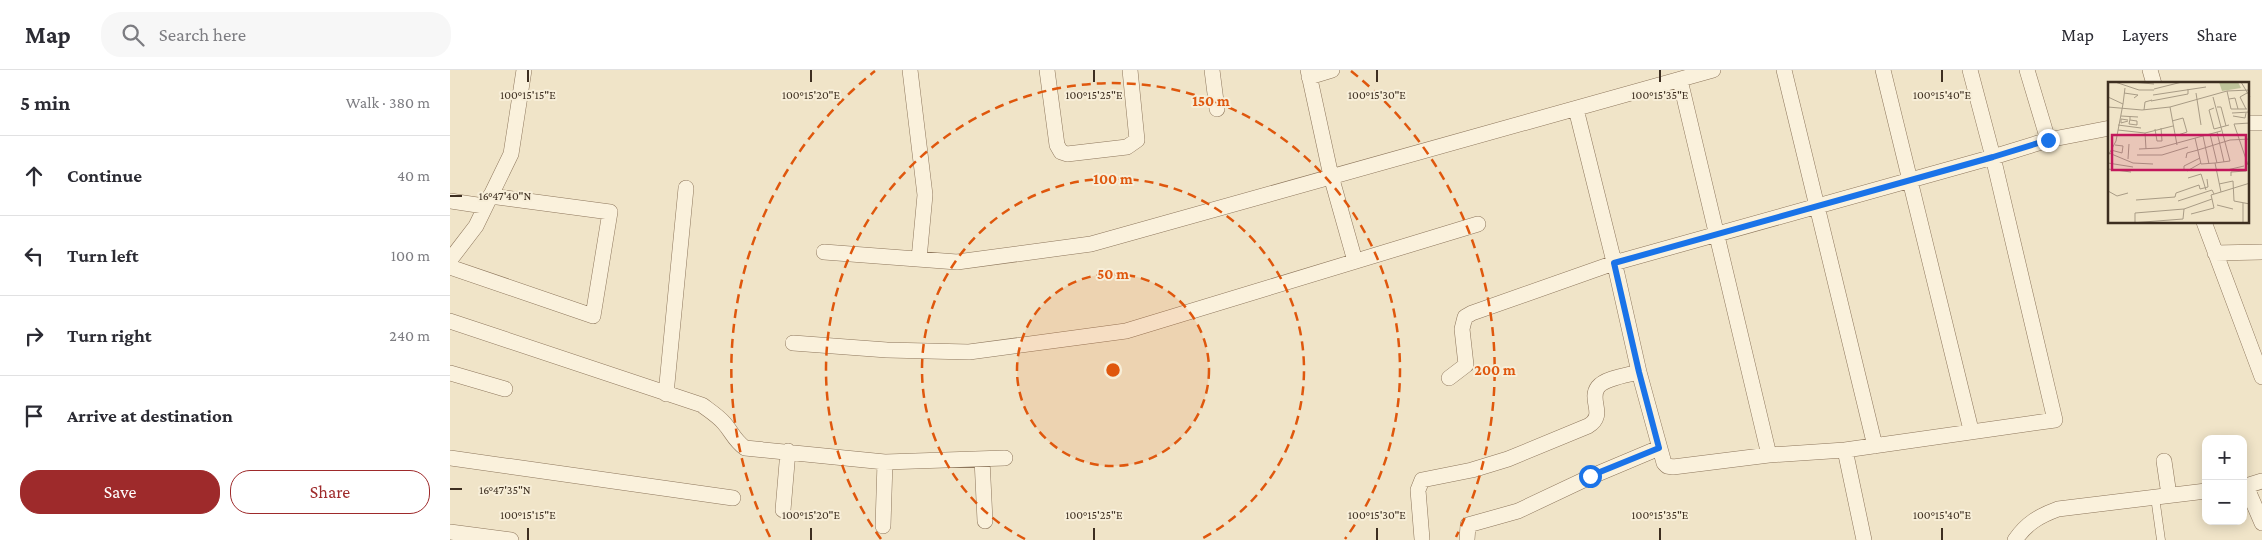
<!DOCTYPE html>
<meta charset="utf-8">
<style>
:root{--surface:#fff;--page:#f7f7f7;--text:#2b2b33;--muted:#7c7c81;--line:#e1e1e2;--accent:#9e2a2b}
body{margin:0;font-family:"Crimson Pro",serif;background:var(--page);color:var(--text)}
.controls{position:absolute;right:15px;bottom:15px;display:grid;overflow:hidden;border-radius:10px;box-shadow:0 2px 12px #0003}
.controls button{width:45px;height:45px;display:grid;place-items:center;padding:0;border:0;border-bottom:1px solid var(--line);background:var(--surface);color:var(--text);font:25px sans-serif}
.stop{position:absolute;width:15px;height:15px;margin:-11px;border:4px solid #1a73e8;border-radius:50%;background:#fff}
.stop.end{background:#1a73e8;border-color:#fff;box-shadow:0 1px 5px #0008}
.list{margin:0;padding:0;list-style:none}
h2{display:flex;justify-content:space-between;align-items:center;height:65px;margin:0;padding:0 20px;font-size:21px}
h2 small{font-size:16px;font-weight:400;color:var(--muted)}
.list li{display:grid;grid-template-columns:32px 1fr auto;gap:15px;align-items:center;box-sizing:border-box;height:80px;padding:0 20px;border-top:1px solid var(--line)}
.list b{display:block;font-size:19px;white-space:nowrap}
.list em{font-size:16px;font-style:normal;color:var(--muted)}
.actions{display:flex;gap:10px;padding:15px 20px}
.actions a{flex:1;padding:11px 0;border:1px solid var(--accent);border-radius:20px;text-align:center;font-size:18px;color:var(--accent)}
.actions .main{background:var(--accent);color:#fff}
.icon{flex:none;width:28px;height:28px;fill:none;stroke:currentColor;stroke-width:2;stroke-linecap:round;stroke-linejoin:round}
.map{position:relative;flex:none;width:1812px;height:470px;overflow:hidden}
header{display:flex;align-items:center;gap:30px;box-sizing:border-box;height:70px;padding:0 25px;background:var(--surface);border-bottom:1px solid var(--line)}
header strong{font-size:24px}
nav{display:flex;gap:28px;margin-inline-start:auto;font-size:18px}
.search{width:350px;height:45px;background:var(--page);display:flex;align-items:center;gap:12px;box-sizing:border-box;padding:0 18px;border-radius:20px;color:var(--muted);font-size:19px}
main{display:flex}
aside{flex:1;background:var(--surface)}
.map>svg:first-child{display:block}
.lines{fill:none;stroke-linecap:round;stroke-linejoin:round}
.lane-casing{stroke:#8d765c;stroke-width:9}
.street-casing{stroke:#8d765c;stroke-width:16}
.lane{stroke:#faf1dc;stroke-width:8}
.street{stroke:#faf1dc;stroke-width:15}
.route{stroke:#1a73e8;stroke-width:6}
.ticks{fill:none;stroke:#3d2e20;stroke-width:2}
.ring{fill:none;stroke:#df570d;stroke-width:2.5;stroke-dasharray:9 6}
.inset-road{fill:none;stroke:#a89b85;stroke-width:1}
.view{fill:#c2185b;fill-opacity:0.15;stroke:#c2185b;stroke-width:2.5}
.inset-edge{fill:none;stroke:#3d2e20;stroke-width:2.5}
.ticks-label{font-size:12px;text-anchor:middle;fill:#3d2e20;stroke:#f7eed8;stroke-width:4;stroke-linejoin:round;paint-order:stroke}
.centre{fill:#df570d;stroke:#f7eed8;stroke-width:2.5}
.ring-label{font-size:15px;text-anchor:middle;font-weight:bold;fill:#df570d;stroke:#f7eed8;stroke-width:4;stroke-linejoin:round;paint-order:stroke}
</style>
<header>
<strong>Map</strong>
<div class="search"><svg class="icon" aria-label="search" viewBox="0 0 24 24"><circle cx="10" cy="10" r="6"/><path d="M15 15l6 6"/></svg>Search here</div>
<nav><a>Map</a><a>Layers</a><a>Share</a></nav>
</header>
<main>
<aside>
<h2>5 min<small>Walk · 380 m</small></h2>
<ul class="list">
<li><svg class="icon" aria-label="ahead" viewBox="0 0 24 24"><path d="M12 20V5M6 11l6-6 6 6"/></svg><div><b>Continue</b></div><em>40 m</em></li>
<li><svg class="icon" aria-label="left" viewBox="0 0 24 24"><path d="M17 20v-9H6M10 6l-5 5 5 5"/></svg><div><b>Turn left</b></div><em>100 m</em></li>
<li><svg class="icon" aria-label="right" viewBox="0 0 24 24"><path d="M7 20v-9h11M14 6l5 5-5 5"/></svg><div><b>Turn right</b></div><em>240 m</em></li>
<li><svg class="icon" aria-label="arrive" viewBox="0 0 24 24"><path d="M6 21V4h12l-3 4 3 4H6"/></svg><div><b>Arrive at destination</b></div></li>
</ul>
<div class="actions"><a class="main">Save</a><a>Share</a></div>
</aside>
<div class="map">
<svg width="1812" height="470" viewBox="0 0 1812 470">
<rect width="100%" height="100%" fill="#f0e4c8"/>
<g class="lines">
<defs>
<path id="lane" d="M1705,427L1711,470"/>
<path id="street" d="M460,0L475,125L469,189
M597,0L607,75L611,82L617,84L677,77L687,70L680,0
M762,0L767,39
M858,0L881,106L905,191
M1334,0L1425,376
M1433,0L1521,360
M1577,0L1598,70
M1700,0L1704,14
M859,7L882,0
M1230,10L1319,385
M1126,39L1167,204L1189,302L1214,393L1217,396L1223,397L1319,385L1395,380
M1798,53H1812
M0,131L34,136
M1754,152L1812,307
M374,182L507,192L641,174L1263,0
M1765,183L1812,182
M0,190L26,156L61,84L74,0
M0,197L143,246L160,142L40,126
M0,251L252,335C260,341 268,346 274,353C282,362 284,370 295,378L435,392L555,388
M343,273L437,280L519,282L676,261L1028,154
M0,303L55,319
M999,308L1016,295L1012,259L1015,247L1022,243L1164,193L1543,87L1598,70L1660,58
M216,324L236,118
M0,388L283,428
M532,389L535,451
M1714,391L1719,425
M1812,411L1796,416L1812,453
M333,440L338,381
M433,456L435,392
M0,462L61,470
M972,469L968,420L972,410L1022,400L1058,389L1138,356C1157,345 1138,330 1148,317C1155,308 1178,305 1189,302
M1017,470L1018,455L1068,441L1140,407L1209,378
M1414,470L1395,380L1605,350L1543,87L1520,0
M1565,470C1577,453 1589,446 1608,439L1756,421"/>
</defs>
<use href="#lane" class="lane-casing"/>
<use href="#street" class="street-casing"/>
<use href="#lane" class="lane"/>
<use href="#street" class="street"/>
</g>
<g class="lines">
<path class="route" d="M1140,406L1209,378L1189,302L1164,193L1543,87L1598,70"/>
</g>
<path class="ticks" d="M78,0V12M361,0V12M644,0V12M927,0V12M1210,0V12M1492,0V12M0,126H12M0,419H12M78,458V470M361,458V470M644,458V470M927,458V470M1210,458V470M1492,458V470"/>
<circle cx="663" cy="300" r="96" fill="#df570d" fill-opacity=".12"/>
<g class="ring">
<circle cx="663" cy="300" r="96"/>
<path d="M575 469A191 191 0 1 1 751 469"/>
<path d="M431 469A287 287 0 1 1 895 469"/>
<path d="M320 467A382 382 0 0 1 425 1M901 1A382 382 0 0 1 1006 467"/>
</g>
<g transform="translate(1658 12)">
<rect width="141" height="141" fill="#f0e4c8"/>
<path d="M111,0H130L133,6L114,9Z" fill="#bfc49a"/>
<path class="inset-road" d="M7,0L31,8H46M24,0L46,2M133,0L142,15M46,7L74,0M119,9L123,27H139M16,11L30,13L26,16M88,11L93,43M45,13L98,5M0,15L15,22L8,59L0,74M121,17L127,16L130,27M43,19L80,12V7M15,22L17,6M0,25L34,28L62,25L119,9L142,8M62,25L69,63M109,25H113L118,44M106,26L101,28L106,47L121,43M138,27L132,15L139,11M36,28L37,20L44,18M124,31L142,30M13,34L30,35M125,34L137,36L138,31M22,38L29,39V43L21,42L22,37V34M20,39L13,41V37L20,38M64,39L75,36L79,50L67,54M10,43L33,46M47,47L49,59H54L53,46M10,48L37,51L65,44M109,50L116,80M37,51L38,67M102,52L109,81M95,54L101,82M87,56L93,82L107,81M31,67L51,66L113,49M3,68L14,71L15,64L7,63M1,71L25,81L45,82M29,73H54L80,65M78,76L79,71L90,68L122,58L142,57M20,77L21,62M0,81L25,85M140,83L126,42L142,41M0,87L23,90M76,88V84L92,76M119,88L136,84M79,89L93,81M123,94V90L138,89M80,96L93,92L98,108M111,102L125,99L126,119L142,122M0,109L9,114L20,111M113,110L142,101M28,118L67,115L68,111L91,103L92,107L100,105L99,97M70,119L104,108L106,112M109,123L125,127M83,132L106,126L104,117M23,141L75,137L76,127M27,141V131L76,127L104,117L103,113L113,110L107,81L122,79L105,15M135,141V121"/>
<path class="view" d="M4,53H138V88H4Z"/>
<rect width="141" height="141" class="inset-edge"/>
</g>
<g class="ticks-label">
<text x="78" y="29">100°15'15"E</text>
<text x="361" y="29">100°15'20"E</text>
<text x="644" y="29">100°15'25"E</text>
<text x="927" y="29">100°15'30"E</text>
<text x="1210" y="29">100°15'35"E</text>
<text x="1492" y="29">100°15'40"E</text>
<text x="55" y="130">16°47'40"N</text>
<text x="55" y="424">16°47'35"N</text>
<text x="78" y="449">100°15'15"E</text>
<text x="361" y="449">100°15'20"E</text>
<text x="644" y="449">100°15'25"E</text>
<text x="927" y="449">100°15'30"E</text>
<text x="1210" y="449">100°15'35"E</text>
<text x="1492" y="449">100°15'40"E</text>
</g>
<circle cx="663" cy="300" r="8" class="centre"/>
<g class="ring-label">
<text x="761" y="36">150 m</text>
<text x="663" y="114">100 m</text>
<text x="663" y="209">50 m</text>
<text x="1045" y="305">200 m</text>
</g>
</svg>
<div class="controls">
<button>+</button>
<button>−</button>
</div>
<div class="stop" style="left:1140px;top:406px"></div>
<div class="stop end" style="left:1598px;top:70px"></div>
</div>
</main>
